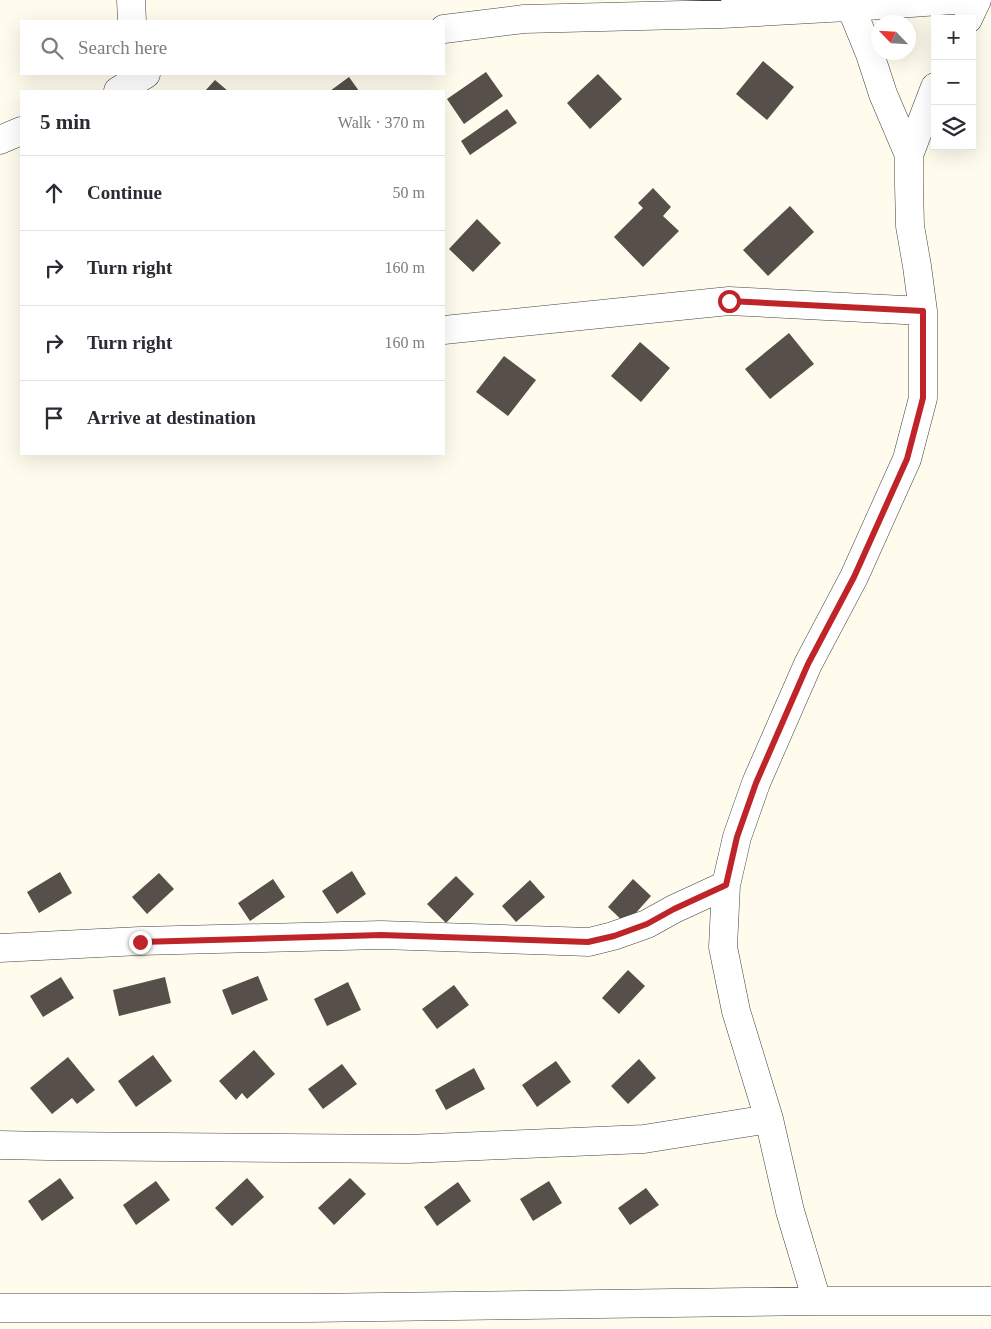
<!DOCTYPE html>
<meta charset="utf-8">
<style>
:root{--surface:#fff;--page:#f2f2f3;--text:#2b2b33;--muted:#7c7c81;--line:#e1e1e2}
body{margin:0;font-family:Georgia,serif;background:var(--page);color:var(--text)}
.controls{position:absolute;right:15px;top:15px;display:grid;overflow:hidden;border-radius:0px;box-shadow:0 5px 20px #0002}
.controls button{width:45px;height:45px;display:grid;place-items:center;padding:0;border:0;border-bottom:1px solid var(--line);background:var(--surface);color:var(--text);font:25px sans-serif}
.compass{position:absolute;left:871px;top:15px;width:45px;height:45px;border-radius:50%;background:var(--surface);box-shadow:0 5px 20px #0002;rotate:295deg}
.stop{position:absolute;width:15px;height:15px;margin:-11px;border:4px solid #bf2429;border-radius:50%;background:#fff}
.stop.end{background:#bf2429;border-color:#fff;box-shadow:0 1px 5px #0008}
.list{margin:0;padding:0;list-style:none}
h2{display:flex;justify-content:space-between;align-items:center;height:65px;margin:0;padding:0 20px;font-size:21px}
h2 small{font-size:16px;font-weight:400;color:var(--muted)}
.list li{display:grid;grid-template-columns:32px 1fr auto;gap:15px;align-items:center;box-sizing:border-box;height:75px;padding:0 20px;border-top:1px solid var(--line)}
.list b{display:block;font-size:19px;white-space:nowrap}
.list em{font-size:16px;font-style:normal;color:var(--muted)}
.icon{flex:none;width:28px;height:28px;fill:none;stroke:currentColor;stroke-width:2;stroke-linecap:round;stroke-linejoin:round}
.map{position:relative;flex:none;width:991px;height:1329px;overflow:hidden}
.search{position:absolute;background:var(--surface);box-shadow:0 5px 20px #0002;left:20px;top:20px;width:425px;height:55px;display:flex;align-items:center;gap:12px;box-sizing:border-box;padding:0 18px;border-radius:0px;color:var(--muted);font-size:19px}
.panel{position:absolute;background:var(--surface);box-shadow:0 5px 20px #0002;left:20px;top:90px;width:425px;height:365px;border-radius:0px}
.map>svg:first-child{display:block}
.building{fill:#564f4a}
.lines{fill:none;stroke-linecap:round;stroke-linejoin:round}
.minor-casing{stroke:#414141;stroke-width:29}
.minor{stroke:#fff;stroke-width:28}
.route{stroke:#bf2429;stroke-width:6}
</style>
<div class="map">
<svg width="991" height="1329" viewBox="0 0 991 1329">
<rect width="100%" height="100%" fill="#fffcee"/>
<path class="building" d="M763,61L794,87L767,120L736,94Z
M486,72L503,96L464,124L447,99Z
M598,74L622,99L590,129L567,103Z
M349,77L359,91H330Z
M215,80L228,91H205Z
M507,109L517,123L470,155L461,141Z
M653,188L671,207L663,216L679,231L643,267L614,237L643,208L638,203Z
M790,206L814,232L768,276L743,250Z
M477,219L501,243L473,272L449,249Z
M789,333L814,364L770,399L745,369Z
M640,342L670,368L641,402L611,376Z
M504,356L536,380L508,416L476,392Z
M352,871L366,894L337,914L322,891Z
M60,872L72,893L39,913L27,892Z
M159,873L174,889L147,914L132,897Z
M456,876L474,894L446,923L427,904Z
M273,879L285,897L250,921L238,903Z
M633,879L651,896L626,924L608,907Z
M530,880L545,897L516,922L502,906Z
M628,970L645,986L619,1014L602,998Z
M258,976L268,1000L232,1015L222,990Z
M61,977L74,998L43,1017L30,996Z
M165,977L171,1003L119,1016L113,990Z
M348,982L361,1010L327,1026L314,999Z
M454,985L469,1005L437,1029L422,1009Z
M254,1050L275,1074L247,1099L242,1093L236,1100L219,1081Z
M153,1055L172,1081L136,1107L118,1081Z
M68,1057L95,1090L77,1104L72,1098L52,1114L30,1088Z
M639,1059L656,1078L628,1104L611,1086Z
M556,1061L571,1082L537,1107L522,1085Z
M342,1064L357,1084L323,1109L308,1089Z
M474,1068L485,1089L446,1110L435,1090Z
M60,1178L74,1198L42,1221L28,1201Z
M247,1178L264,1197L232,1226L215,1208Z
M350,1178L366,1194L334,1225L318,1208Z
M156,1181L170,1200L136,1225L123,1205Z
M549,1181L562,1203L533,1221L520,1199Z
M458,1182L471,1201L437,1226L424,1207Z
M646,1188L659,1205L630,1225L618,1208Z"/>
<g class="lines">
<defs>
<path id="minor" d="M131,0L132,21
M848,0L870,54L883,94L909,155
M968,19L977,0
M444,29L524,19L722,14L883,5L953,0
M118,91L146,74
M0,140L21,131
M444,330L729,301L923,311
M0,948L140,941L381,935L589,942L613,936L647,924L674,909L726,885
M0,1145L48,1146L408,1149L644,1139L769,1119
M817,1301L790,1211L769,1119L736,1011L723,947L726,885L737,837L756,783L808,664L854,577L907,459L923,398V311L917,266L910,226L909,185V155L935,87
M0,1308H308L817,1301H991"/>
</defs>
<use href="#minor" class="minor-casing"/>
<use href="#minor" class="minor"/>
</g>
<g class="lines">
<path class="route" d="M140,942L381,935L588,942L614,936L647,924L674,909L726,885L737,837L756,783L808,664L854,577L907,459L923,398V311L729,301"/>
</g>
</svg>
<div class="controls">
<button>+</button>
<button>−</button>
<button><svg class="icon" aria-label="layers" viewBox="0 0 24 24"><path d="M12 4l9 5-9 5-9-5zM3 14l9 5 9-5"/></svg></button>
</div>
<svg class="compass" viewBox="-18 -18 36 36"><path d="M0-13l5 13h-10z" fill="#e53935"/><path d="M0 13l5-13h-10z" fill="#7c7c81"/></svg>
<div class="stop" style="left:729px;top:301px"></div>
<div class="stop end" style="left:140px;top:942px"></div>
<div class="search"><svg class="icon" aria-label="search" viewBox="0 0 24 24"><circle cx="10" cy="10" r="6"/><path d="M15 15l6 6"/></svg>Search here</div>
<section class="panel">
<h2>5 min<small>Walk · 370 m</small></h2>
<ul class="list">
<li><svg class="icon" aria-label="ahead" viewBox="0 0 24 24"><path d="M12 20V5M6 11l6-6 6 6"/></svg><div><b>Continue</b></div><em>50 m</em></li>
<li><svg class="icon" aria-label="right" viewBox="0 0 24 24"><path d="M7 20v-9h11M14 6l5 5-5 5"/></svg><div><b>Turn right</b></div><em>160 m</em></li>
<li><svg class="icon" aria-label="right" viewBox="0 0 24 24"><path d="M7 20v-9h11M14 6l5 5-5 5"/></svg><div><b>Turn right</b></div><em>160 m</em></li>
<li><svg class="icon" aria-label="arrive" viewBox="0 0 24 24"><path d="M6 21V4h12l-3 4 3 4H6"/></svg><div><b>Arrive at destination</b></div></li>
</ul>
</section>
</div>
